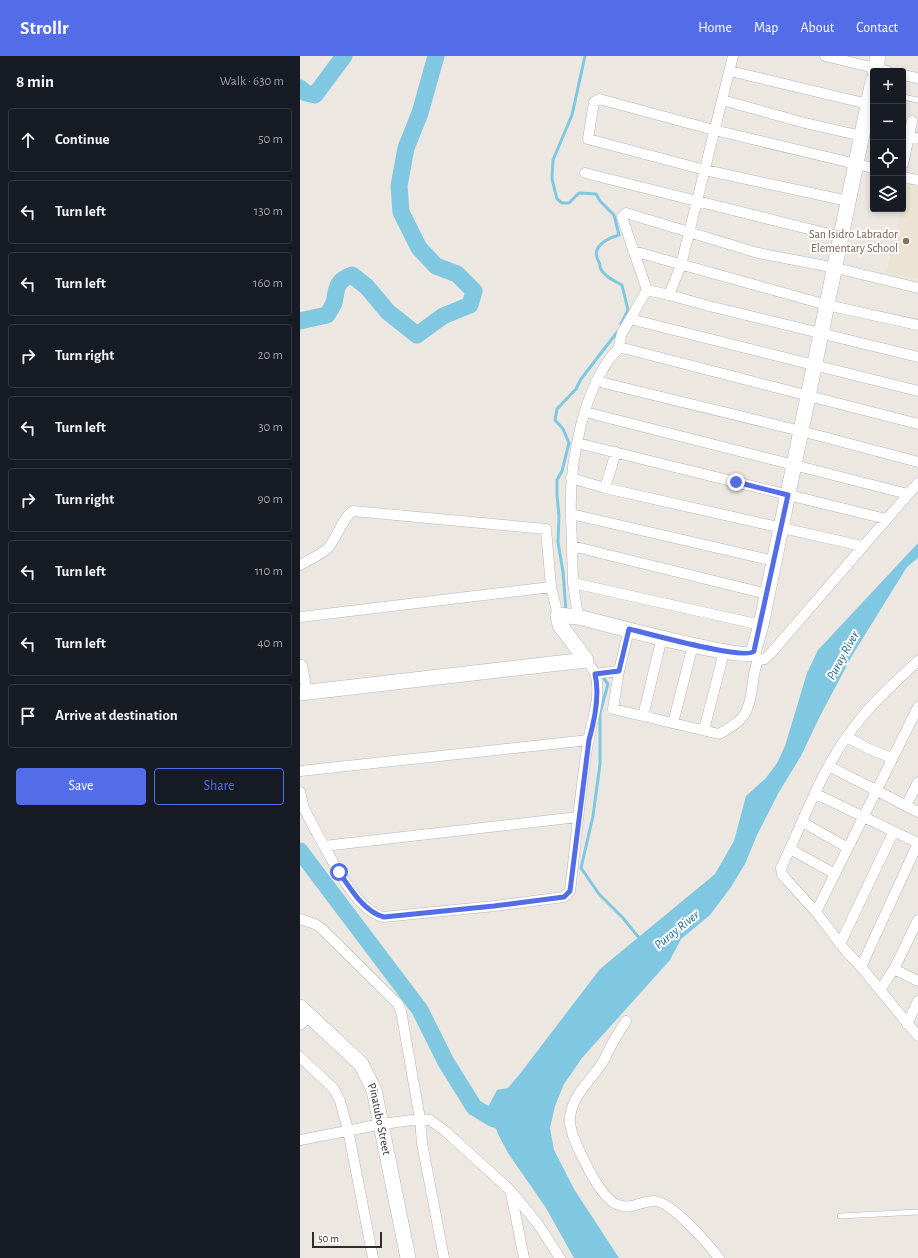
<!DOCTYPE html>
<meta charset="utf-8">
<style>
:root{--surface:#171b24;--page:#242831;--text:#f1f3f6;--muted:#9ea1a6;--line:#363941;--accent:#536ce7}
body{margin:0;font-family:"Alegreya Sans",sans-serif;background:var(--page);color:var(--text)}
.controls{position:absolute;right:12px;top:12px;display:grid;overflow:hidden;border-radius:4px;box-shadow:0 2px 6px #0003}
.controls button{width:36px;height:36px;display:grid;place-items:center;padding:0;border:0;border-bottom:1px solid var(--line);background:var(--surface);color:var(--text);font:20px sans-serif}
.scale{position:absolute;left:12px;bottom:10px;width:70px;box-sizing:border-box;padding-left:4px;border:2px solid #2d2d2d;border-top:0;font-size:11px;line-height:14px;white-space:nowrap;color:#2d2d2d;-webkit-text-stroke:3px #fff;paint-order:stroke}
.stop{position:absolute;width:12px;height:12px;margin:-9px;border:3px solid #536ce7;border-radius:50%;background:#fff}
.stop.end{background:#536ce7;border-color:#fff;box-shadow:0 1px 4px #0008}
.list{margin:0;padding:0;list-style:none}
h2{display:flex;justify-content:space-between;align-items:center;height:52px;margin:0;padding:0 16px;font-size:17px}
h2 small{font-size:13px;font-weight:400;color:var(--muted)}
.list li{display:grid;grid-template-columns:26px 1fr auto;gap:12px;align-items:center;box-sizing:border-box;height:64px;margin:0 8px 8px;padding:0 8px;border:1px solid var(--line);border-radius:4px}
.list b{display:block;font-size:15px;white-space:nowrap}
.list em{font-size:13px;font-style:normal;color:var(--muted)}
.actions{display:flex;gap:8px;padding:12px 16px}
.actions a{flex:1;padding:9px 0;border:1px solid var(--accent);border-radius:4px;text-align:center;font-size:14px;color:var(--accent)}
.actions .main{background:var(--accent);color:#fff}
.icon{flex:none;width:22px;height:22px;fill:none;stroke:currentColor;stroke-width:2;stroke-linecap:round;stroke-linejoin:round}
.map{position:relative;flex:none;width:618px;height:1202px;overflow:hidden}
header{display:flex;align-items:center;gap:24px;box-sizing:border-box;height:56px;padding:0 20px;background:var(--accent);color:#fff}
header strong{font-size:19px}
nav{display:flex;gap:22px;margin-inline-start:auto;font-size:14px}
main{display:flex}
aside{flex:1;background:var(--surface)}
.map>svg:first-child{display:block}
.education{fill:#ece4d2}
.water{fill:#80c7e2}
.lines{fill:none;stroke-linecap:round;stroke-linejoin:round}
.stream{stroke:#80c7e2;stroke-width:3}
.river{stroke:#80c7e2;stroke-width:17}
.lane-casing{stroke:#b4b6bf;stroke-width:6}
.street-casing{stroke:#b4b6bf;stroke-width:11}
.secondary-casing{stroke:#b4b6bf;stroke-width:16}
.lane{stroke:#fff;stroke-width:5}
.street{stroke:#fff;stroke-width:10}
.secondary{stroke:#fff;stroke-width:15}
.route{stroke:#536ce7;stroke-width:5}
.education-dot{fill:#8d6e63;stroke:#fff;stroke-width:1.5}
.labels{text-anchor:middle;stroke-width:4;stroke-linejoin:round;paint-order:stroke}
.education-label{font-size:12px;fill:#785e54;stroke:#fff;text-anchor:end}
.street-label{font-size:12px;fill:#2d2d2d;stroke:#fff}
.water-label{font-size:13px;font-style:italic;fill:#1c6791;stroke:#fff}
</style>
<header>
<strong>Strollr</strong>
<nav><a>Home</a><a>Map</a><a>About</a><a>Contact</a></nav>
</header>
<main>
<aside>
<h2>8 min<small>Walk · 630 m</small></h2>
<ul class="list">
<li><svg class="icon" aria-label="ahead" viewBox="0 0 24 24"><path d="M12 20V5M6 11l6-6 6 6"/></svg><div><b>Continue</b></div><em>50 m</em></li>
<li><svg class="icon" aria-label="left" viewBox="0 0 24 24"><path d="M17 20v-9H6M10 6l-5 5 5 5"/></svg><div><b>Turn left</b></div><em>130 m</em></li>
<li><svg class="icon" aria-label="left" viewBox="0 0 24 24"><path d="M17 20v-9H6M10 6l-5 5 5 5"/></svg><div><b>Turn left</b></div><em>160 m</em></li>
<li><svg class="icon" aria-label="right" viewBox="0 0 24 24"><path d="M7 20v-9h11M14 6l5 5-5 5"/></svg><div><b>Turn right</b></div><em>20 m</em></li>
<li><svg class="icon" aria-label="left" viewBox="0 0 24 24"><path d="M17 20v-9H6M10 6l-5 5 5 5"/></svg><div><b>Turn left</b></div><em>30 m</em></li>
<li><svg class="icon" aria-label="right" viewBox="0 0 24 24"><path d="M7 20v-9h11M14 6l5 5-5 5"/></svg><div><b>Turn right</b></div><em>90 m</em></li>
<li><svg class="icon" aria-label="left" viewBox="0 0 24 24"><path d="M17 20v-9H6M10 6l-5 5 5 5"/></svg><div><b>Turn left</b></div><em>110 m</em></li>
<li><svg class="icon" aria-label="left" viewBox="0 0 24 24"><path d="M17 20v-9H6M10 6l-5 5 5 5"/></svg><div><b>Turn left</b></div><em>40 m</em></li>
<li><svg class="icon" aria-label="arrive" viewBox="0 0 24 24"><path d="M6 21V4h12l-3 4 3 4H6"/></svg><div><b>Arrive at destination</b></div></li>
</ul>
<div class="actions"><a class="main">Save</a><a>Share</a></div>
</aside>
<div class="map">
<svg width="618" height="1202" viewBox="0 0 618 1202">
<rect width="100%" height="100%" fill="#ece8e1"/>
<path class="education" d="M608,129L618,131V224L586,216Z"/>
<path class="water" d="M618,487V502L607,511L553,598L520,660L501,700L479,736L457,779L445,808L431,831L410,859L381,883L370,904L282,1002L264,1028L255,1050L250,1072L254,1094L274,1133L319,1202H274L246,1152L208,1097L198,1078L188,1051L197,1034L208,1032L219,1019L300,913L415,818L434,785L446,740L466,722L477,707L485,690L507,617L518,594Z"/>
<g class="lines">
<path class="stream" d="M285,0L272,59L253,104L252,123L257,143L262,147H269L279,137L296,138L300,145L314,159L319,179C306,183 290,191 299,206C300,207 300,210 300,211C303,220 315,225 322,229L328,254L321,268
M266,555L263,516L258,486L259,460L257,439V424L262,415L269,387L263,373L255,364L257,353L276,333L281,323L318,275
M302,620L308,628L300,657V708L293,760L281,812L299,838L323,862L340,883"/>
<path class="river" d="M0,32L6,37L15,39L44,0
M0,265L27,259C29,256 32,251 34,247C37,233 35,225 52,219L67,231L88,256L117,279L143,260L170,249L174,235L157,218L136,210L119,192L101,156L99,130L106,92L120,57L136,0
M0,795L120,954L146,1006L174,1051L192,1062L208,1068"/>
<defs>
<path id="lane" d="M603,41L618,44
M540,1160L618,1156"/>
<path id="street" d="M433,0L389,177L381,209L369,239L409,250L618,301
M525,0L587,15
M430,15L568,48
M603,19L618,22
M422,44L505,67L562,80
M609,80L612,65
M603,108L609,80L618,82
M285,117L541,181
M603,121L618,124
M548,145L405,114L288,83L294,46L299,43L414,74L573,112
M333,195L527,249L618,269
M347,234L369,239
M330,263L618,335
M318,293L322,277L347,234L322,161L326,157L458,197L536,212L618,232
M296,325L501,375L618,406
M285,356L608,438
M277,387L586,463
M271,422L305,432L562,490
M305,432L316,396
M271,458L273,527L278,561
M272,490L467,538
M474,505L271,458C269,409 283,329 318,293L323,292L618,368
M0,509C8,504 21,499 28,492C37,482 43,461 53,455L246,473L251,531L258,559
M273,527L461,569
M0,561L251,531
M329,573L319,615L313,653L419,678C429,672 443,665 447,653C454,638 451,620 458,604L453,597
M458,604L465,603L471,597L618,427
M618,605C596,625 573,646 554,671C523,710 503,766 481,812L482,818L485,822L516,856L545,894L561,911L618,980
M2,609L7,636
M295,618L319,615
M343,660L362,581
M373,667L393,589
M404,674L424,596
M547,681L569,693L592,702
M529,710L618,756
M0,715L289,684
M0,736L4,753L24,790L278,761
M516,738L618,787L561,911
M606,750L618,726
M502,766L548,792
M24,790C36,811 58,855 83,861L195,850L264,841L270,835C276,785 280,735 288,686C291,667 299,648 297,628C297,618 292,612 286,604
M490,793L535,818
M516,856L618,651
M0,863L15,868L22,873L98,948L101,955L120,1063L122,1087L144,1202
M540,888L593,777
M594,913L618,925
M580,934L594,913L618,864
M326,965C318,977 311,989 305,1002C294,1023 273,1036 270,1061C268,1073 281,1099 287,1110C292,1121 305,1143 316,1148C331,1155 340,1145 354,1145C370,1144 409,1189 419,1202
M607,968L618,945
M0,969L9,960
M0,1001L34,1033L40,1045L48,1074L73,1202
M0,1084L82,1068L120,1063L130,1064L145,1075L211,1135L238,1168L260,1202
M211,1137L224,1202"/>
<g id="secondary">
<path d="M575,15L578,0"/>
<path d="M0,637L286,604L260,569L258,559L278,561C303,567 439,604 453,597L461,569L573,25"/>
<path id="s1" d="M0,951L61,1008L74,1034L108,1202"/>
</g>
</defs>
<use href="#lane" class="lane-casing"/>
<use href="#street" class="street-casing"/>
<use href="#secondary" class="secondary-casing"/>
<use href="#lane" class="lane"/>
<use href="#street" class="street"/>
<use href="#secondary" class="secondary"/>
</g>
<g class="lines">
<path class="route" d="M39,816C50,832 64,856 84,861L194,850L264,841L270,835L289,684C295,663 300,639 295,618L319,615L329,573C346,577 446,605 454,595L488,439L436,426"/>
</g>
<circle class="education-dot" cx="606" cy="185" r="4"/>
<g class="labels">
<g class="education-label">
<text x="598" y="182">San Isidro Labrador<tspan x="598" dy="14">Elementary School</tspan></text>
</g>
<g class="street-label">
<text dy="4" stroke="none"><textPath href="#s1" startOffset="142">Pinatubo Street</textPath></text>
</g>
<g class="water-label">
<text transform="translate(542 599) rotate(-61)" y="5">Puray River</text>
<text transform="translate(376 873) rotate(-39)" y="5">Puray River</text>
</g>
</g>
</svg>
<div class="controls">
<button>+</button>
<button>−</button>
<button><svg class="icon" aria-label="locate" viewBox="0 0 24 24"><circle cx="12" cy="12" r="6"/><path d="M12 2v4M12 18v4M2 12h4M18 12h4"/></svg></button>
<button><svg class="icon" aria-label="layers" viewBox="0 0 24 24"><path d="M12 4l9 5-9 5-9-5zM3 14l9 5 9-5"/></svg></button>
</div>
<div class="scale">50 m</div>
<div class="stop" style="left:39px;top:816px"></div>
<div class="stop end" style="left:436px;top:426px"></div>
</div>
</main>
